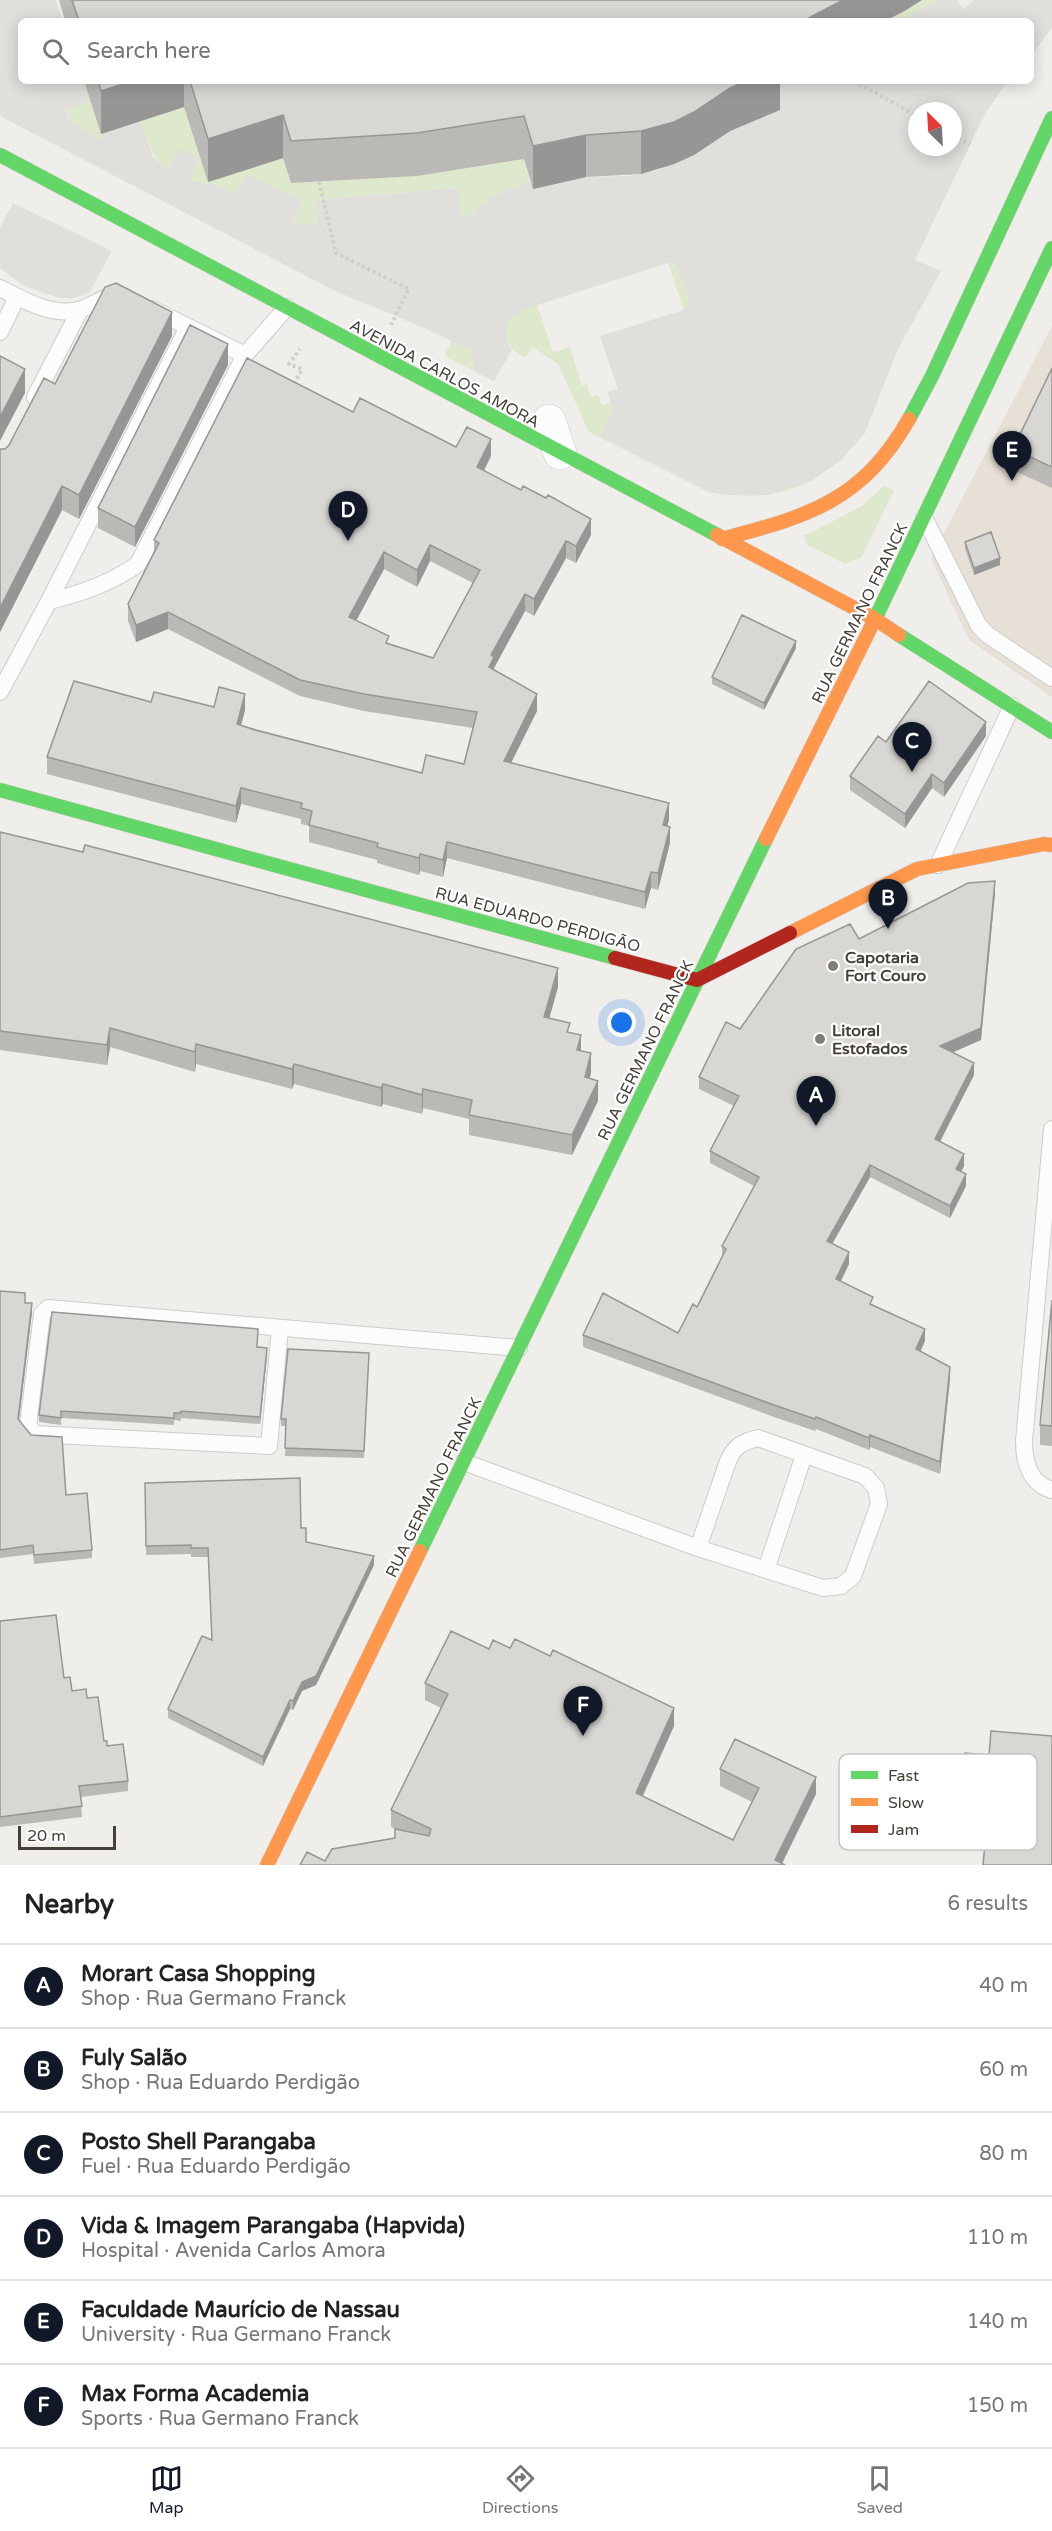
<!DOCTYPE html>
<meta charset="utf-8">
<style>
:root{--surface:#fff;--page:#f6f6f6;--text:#222;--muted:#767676;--line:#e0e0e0;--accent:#111827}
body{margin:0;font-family:"Varela Round",sans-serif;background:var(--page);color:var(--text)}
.compass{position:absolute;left:908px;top:102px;width:54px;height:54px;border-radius:50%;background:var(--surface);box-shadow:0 3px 15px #0003;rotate:336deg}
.scale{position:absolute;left:18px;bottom:15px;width:98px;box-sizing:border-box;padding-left:6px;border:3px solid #453f37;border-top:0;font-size:16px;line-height:21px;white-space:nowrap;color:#453f37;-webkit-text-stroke:4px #fff;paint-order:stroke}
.you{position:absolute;left:622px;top:1023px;width:21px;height:21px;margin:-15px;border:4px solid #fff;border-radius:50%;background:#1a73e8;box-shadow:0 0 0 9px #1a73e833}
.badge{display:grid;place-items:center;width:39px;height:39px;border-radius:50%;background:var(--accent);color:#fff;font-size:20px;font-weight:700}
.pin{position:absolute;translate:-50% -50px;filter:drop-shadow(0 2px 3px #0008)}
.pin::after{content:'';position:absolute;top:32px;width:21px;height:18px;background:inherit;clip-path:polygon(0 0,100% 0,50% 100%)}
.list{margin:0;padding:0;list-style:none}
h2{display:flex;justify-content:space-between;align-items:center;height:78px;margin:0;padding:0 24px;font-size:26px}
h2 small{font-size:20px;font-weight:400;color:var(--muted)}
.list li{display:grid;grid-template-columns:39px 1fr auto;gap:18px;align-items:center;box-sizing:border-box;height:84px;padding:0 24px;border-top:2px solid var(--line)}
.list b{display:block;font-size:22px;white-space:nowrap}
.list p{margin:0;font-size:20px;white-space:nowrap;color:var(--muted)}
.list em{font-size:20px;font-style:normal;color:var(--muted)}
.icon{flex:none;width:33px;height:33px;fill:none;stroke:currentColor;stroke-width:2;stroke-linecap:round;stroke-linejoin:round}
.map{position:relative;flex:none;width:1052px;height:1865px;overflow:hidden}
.search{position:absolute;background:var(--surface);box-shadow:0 3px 15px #0003;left:18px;right:18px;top:18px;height:66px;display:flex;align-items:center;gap:15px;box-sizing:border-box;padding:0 21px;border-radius:9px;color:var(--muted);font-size:22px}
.sheet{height:582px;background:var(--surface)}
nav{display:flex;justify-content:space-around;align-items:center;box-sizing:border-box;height:84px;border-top:2px solid var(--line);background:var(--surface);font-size:16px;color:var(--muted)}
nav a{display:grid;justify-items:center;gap:3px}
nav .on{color:var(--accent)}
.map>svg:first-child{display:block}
.education{fill:#e6e0d6}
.green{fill:#dee8cc}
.parking{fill:#e1dfdb;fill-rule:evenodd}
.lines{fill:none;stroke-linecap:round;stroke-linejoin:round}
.lane-casing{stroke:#ceccc8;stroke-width:18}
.street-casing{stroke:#ceccc8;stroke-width:34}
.fast-casing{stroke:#cecac2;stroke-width:15}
.slow-casing{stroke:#cecac2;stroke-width:15}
.jam-casing{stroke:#cecac2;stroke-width:15}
.path{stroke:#d1cecb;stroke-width:4;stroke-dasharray:3 3;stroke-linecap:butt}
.lane{stroke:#fdfcfc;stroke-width:16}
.street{stroke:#fdfcfc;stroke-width:33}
.fast{stroke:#63d668;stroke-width:14}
.slow{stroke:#ff974d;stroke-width:14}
.jam{stroke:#b3261e;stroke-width:14}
.wall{fill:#bbb9b5;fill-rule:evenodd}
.shaded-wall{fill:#989694}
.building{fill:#d9d7d3;stroke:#989694;stroke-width:1.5;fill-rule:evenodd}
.poi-dot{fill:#817c76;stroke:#fff;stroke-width:2}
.labels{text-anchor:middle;stroke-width:4.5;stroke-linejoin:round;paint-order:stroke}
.street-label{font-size:16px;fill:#453f37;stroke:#fff}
.poi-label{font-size:16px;font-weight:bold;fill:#453f37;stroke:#fff;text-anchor:start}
.key{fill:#fff;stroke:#c7c5c3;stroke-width:1.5}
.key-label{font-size:16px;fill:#453f37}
</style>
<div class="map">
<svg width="1052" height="1865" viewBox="0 0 1052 1865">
<rect width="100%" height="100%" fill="#f0eeea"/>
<path class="education" d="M1052,326V697L969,640L931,558Z"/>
<path class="green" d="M922,0H937L901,21H886Z
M83,81H84L104,142C89,136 70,125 66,109L89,101Z
M185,107L283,158L291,183C370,180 446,173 524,159L530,181C507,190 486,197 471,217L460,214L458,188L317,200L318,223L302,225L293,222L302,202L246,175L236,194C221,187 213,186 196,184C161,178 150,151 140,121Z
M668,263L678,266L689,301L687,309L684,311Z
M537,305L553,352L570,347L582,386L587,384L591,397L598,395L602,405L610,403L613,410L865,433C818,487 782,504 709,492L589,432L558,364L532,347L526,357C508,351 497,330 514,315C520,309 529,307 537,305Z
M457,321L494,381L448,358L445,353L452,341Z
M884,486L894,490L861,558L845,564L806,544L804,536L862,506Z"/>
<path class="parking" d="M0,0H56L63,21H21V81H83L89,101L66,110L68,117L79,127L103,141L101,134L140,121L153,157L167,170L179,149L199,159L189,181L217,185L236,194L246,174L303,201L293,221L302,225L318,223L317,200L458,188L460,214L471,217L480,205L496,195L530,181L534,188L586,177L628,176L658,170L694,155L730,131L779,110L772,87L784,81H1008L986,112L915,260L941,271L898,349L865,433L842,459L813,480L767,495H727L709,492L600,437L613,410L607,392L618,389L600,336L687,309L689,300L676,264L668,263L525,309L514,315L508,323L506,332L507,342L512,350L494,381L476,372L470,350L424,328L333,290L0,116ZM917,111H953V147H917Z
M937,0H957L963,9L974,0H1052V28L1031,56V21H901Z
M13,203L112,251L89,293L71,299L56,297L24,286L0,268V227Z"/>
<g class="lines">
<defs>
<path id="lane" d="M0,288C23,300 54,318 82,309C93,305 105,296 117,295
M152,309L245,355
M0,332L17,297
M35,397L80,310
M924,517L979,626L988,635L1052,678
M49,601C81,594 111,583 138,564L245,355L287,307
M0,692L49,601L188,327
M938,865L1012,706
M1052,1129L1024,1441C1024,1462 1030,1484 1052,1490
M280,1328L269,1446L35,1434L28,1425L42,1314L48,1308L519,1348
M464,1462L698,1548L823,1588L841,1586L853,1576L879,1504L876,1488L865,1476L758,1438C742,1442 735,1446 728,1461L698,1548
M766,1570L804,1455"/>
<path id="street" d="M549,421L560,453"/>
<path id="fast" d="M0,155L717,535
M909,419L932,376L1052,118
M875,619L1052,248
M899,635L1052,732
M0,790L615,958
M420,1551L766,839"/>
<path id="slow" d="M717,535L875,619L899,635
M722,539C809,516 862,501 909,419
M766,839L875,619
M790,933L917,869L1044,844L1052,845
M267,1865L420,1551"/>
<path id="jam" d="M615,958L697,980L790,933"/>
</defs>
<use href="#lane" class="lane-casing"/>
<use href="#street" class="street-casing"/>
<use href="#fast" class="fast-casing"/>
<use href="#slow" class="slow-casing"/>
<use href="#jam" class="jam-casing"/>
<path class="path" d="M854,81L917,116
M953,135L970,144
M319,182L336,253L409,289L391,325
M294,384L302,369L289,364L300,349"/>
<use href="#lane" class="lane"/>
<use href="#street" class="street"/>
<use href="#fast" class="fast"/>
<use href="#slow" class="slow"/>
<use href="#jam" class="jam"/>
</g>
<path class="wall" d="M59,0H922L906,10L885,21H65Z
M84,81H780V110L730,131L694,155L674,164L641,174L586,177L533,189L524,159L417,176L291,183L283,158L208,182L184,107L101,134Z
M172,336L79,519L62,510L0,632V449H5L9,445L55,384Z
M228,365L135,547L98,528V508Z
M1052,368V488L1013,470V449Z
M353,412L456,447L491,456L484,471L591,535L576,563L566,558L534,616L525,611L494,668V670L537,711L511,763L669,820L667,826L670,843L658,890L651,888L645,909L447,858L443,877L420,871L419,875L377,863V860L309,842V826L301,824V819L241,804L236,823L47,774V757L151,702L245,710L241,725L422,773L464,764L473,728L364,711L300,696L168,629L136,642L128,621V604L154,553V540ZM430,561L473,583L433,658L389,644L356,621L384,569L417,587Z
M965,542L1000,565L974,575L965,549Z
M796,648L764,710L712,684V677Z
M986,736L944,797L932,788L905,828L850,790V776L886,742Z
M0,832L558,987L549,1019L570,1033L581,1051L591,1073L589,1079L598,1101L572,1155L469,1135V1119L423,1108L422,1114L383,1104L381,1107L294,1084L292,1089L196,1064L195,1072L110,1047L107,1065L0,1050Z
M995,893L981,1040L953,1052L974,1075L940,1142L964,1166L961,1172L966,1186L950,1218L870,1177L832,1244L849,1264L841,1281L873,1305L925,1341L920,1351L950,1379L940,1474L870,1447L869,1450L816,1429L815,1431L774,1417L583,1347V1335L678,1333L697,1307L722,1257V1246L754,1186L710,1163V1151L734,1106L699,1089V1077L740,1029L859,939Z
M0,1291L25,1303L32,1312L19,1420L66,1495L92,1550V1558L34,1564L33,1554L0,1558Z
M1052,1300V1446L1040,1445V1425Z
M258,1347L267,1355L260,1424L181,1418V1421L174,1420V1425L61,1418V1425L39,1422V1415Z
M369,1360L364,1458L285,1456L286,1426H281V1419Z
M145,1483L301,1528L306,1543L374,1565L316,1685L302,1691L293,1710L290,1709L263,1766L168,1718V1709L212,1640L208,1557H191V1554L146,1555Z
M0,1621L64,1678L72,1691L87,1698L104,1741L128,1781V1791L81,1797L82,1817L0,1827Z
M489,1649L674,1726L643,1796L733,1840L752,1802L720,1786V1769L816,1794L782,1864L325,1861L395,1838V1829L391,1827V1810L441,1708L425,1700V1683Z
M1052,1736L985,1849H975L977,1810L961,1809L954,1798V1781L989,1755Z"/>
<path class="shaded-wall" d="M843,0H922L906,10L885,21H803Z
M132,81H184V107L101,134V91Z
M747,81H780V110L730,131L694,155L674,164L641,174V131L730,88Z
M283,115V158L208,182V139Z
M586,135V177L533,189V146Z
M172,312V336L79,519V495Z
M228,344V365L135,547V527Z
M25,369V393L0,441V417Z
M491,439V456L477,484V467Z
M62,486V510L0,632V608Z
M591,519V535L576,563V546Z
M566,541V558L534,616V599Z
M430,545V561L417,587V570Z
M384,552V569L349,634V617Z
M1000,558V565L974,575V568Z
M525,594V611L494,668V673L489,667L491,655Z
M168,612V629L136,642V625Z
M796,641V648L764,710V703Z
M245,694V710L237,741V724Z
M537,694V711L504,777V761Z
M986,722V736L944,797V783Z
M932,774V788L905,828V814Z
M241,788V804L236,823V806Z
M669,803V820L663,841V825Z
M670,827V843L658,890V873Z
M447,842V858L443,877V860Z
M420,854V871L419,875V858Z
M651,872V888L645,909V892Z
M995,881V893L981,1040L940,1058V1046Z
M558,968V987L544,1037V1017Z
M110,1028V1047L107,1065V1045Z
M581,1035V1055L577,1050Z
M196,1044V1064L195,1072V1052Z
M591,1053V1073L585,1097V1077Z
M974,1063V1075L935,1151V1139Z
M294,1064V1084L292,1089V1069Z
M598,1081V1101L572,1155V1135Z
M383,1084V1104L381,1107V1088Z
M423,1089V1108L422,1114V1095Z
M964,1154V1166L956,1181V1169Z
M870,1165V1177L827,1253V1241Z
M966,1174V1186L950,1218V1206Z
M849,1252V1264L836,1291V1279Z
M32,1303V1312L18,1427V1419Z
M925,1329V1341L916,1361V1349Z
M267,1348V1355L260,1424V1417Z
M950,1367V1379L940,1474V1462Z
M870,1435V1447L869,1450V1438Z
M374,1556V1565L316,1685L302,1691L293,1710V1701L302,1682Z
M290,1700V1709L263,1766V1757Z
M674,1708V1726L636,1810V1793Z
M816,1777V1794L781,1865L775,1860Z"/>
<path class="building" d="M72,0H843L803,21H79Z
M98,81H132L101,91Z
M190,81H747L730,88L694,112L674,122L641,131L586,135L533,146L524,116L417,133L291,141L283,115L208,139Z
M116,283L172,312L79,495L62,486L0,608V449H5L9,445L44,378L55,384L105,287Z
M190,325L228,344L135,527L98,508Z
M0,356L25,369L0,417Z
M247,358L353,412L360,398L456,447L467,427L491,439L477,467L521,490L523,486L546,498L548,495L591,519L576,546L566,541L534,599L525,594L491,655L494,657L489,667L537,694L504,761L669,803L663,825L670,827L658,873L651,872L645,892L447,842L443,860L420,854L419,858L377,847L378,843L309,825L312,811L301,808L302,803L241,788L236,806L47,757L74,681L151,702L154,692L214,707L219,687L245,694L237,724L255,730L422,773L426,755L464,764L477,712L364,694L300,680L168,612L136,625L128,604L159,543L154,540ZM430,545L480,570L433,658L386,643L389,636L349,617L384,552L417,570Z
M1052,368V467L1013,449Z
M991,532L1000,558L974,568L965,542Z
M742,615L796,641L764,703L712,677Z
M929,681L986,722L944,783L932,774L905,814L850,776L878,736L886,742Z
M0,832L83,852L85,845L558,968L544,1017L570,1023L567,1032L581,1035L577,1050L591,1053L585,1077L598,1081L572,1135L469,1115L472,1100L423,1089L422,1095L383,1084L381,1088L294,1064L292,1069L196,1044L195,1052L110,1028L107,1045L0,1031Z
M995,881L981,1028L940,1046L974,1063L935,1139L964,1154L956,1169L966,1174L950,1206L870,1165L827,1241L849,1252L836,1279L873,1297L870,1304L925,1329L916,1349L950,1367L940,1462L870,1435L869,1438L816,1417L815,1419L774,1405L583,1335L603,1293L678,1333L693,1304L697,1307L726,1249L722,1246L759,1177L710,1151L739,1096L699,1077L726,1022L740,1029L796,949L850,924L859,939L968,883Z
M0,1291L25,1293V1303H32L18,1419L31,1435L62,1437L66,1495L87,1493L92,1550L34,1555L33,1545L0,1550Z
M1052,1300V1426L1040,1425Z
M52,1312L258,1329L257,1347L267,1348L260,1417L181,1411V1413H174V1418L61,1411V1418L39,1415Z
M288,1349L369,1353L364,1451L285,1448L286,1419H281Z
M300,1478L301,1528H306V1542L374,1556L316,1676L302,1682L293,1701L290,1700L263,1757L168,1709L202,1636L212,1640L208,1548H191V1545L146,1546L145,1483Z
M56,1615L64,1678L70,1677L72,1691L86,1689L87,1698L98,1697L104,1741H107V1746L123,1744L128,1781L79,1786L82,1806L0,1817V1621Z
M451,1631L489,1649L493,1640L510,1648L515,1639L550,1656L553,1650L674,1708L636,1793L733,1840L759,1788L720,1769L735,1739L816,1777L775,1860L785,1865H300L307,1852L325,1861L332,1849L395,1838V1829L429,1836L431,1829L391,1810L448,1694L425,1683Z
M991,1731L1052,1736V1865H983L986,1832L975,1831L978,1793L961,1792L954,1781L956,1762L965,1753L989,1755Z"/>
<g class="poi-dot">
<circle cx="833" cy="966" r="6"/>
<circle cx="820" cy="1039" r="6"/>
</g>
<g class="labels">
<g class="street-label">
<text transform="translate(445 373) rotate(28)" y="6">AVENIDA CARLOS AMORA</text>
<text transform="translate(859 613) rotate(-64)" y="6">RUA GERMANO FRANCK</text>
<text transform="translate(538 919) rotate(15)" y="6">RUA EDUARDO PERDIGÃO</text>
<text transform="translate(645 1050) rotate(-64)" y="6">RUA GERMANO FRANCK</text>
<text transform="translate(433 1487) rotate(-64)" y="6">RUA GERMANO FRANCK</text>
</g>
<g class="poi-label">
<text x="845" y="963">Capotaria<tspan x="845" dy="18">Fort Couro</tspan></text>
<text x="832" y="1036">Litoral<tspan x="832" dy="18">Estofados</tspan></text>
</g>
</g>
<rect x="839" y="1754" width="198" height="96" rx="9" class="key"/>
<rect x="851" y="1771" width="27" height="8" fill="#63d668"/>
<rect x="851" y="1798" width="27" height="8" fill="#ff974d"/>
<rect x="851" y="1825" width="27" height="8" fill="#b3261e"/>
<g class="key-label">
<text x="888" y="1781">Fast</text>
<text x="888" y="1808">Slow</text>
<text x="888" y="1835">Jam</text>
</g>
</svg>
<svg class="compass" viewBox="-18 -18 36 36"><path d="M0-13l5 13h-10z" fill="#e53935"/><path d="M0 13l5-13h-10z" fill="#767676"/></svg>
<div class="scale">20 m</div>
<div class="you"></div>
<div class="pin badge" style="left:816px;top:1126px">A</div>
<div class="pin badge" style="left:888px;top:929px">B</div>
<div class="pin badge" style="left:912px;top:772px">C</div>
<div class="pin badge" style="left:348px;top:541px">D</div>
<div class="pin badge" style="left:1012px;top:481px">E</div>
<div class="pin badge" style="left:583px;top:1736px">F</div>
<div class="search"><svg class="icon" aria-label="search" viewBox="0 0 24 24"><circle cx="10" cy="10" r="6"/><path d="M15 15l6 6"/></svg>Search here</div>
</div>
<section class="sheet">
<h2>Nearby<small>6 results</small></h2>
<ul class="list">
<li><span class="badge">A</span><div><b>Morart Casa Shopping</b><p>Shop · Rua Germano Franck</p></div><em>40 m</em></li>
<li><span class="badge">B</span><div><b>Fuly Salão</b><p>Shop · Rua Eduardo Perdigão</p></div><em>60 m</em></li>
<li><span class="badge">C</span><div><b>Posto Shell Parangaba</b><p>Fuel · Rua Eduardo Perdigão</p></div><em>80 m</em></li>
<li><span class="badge">D</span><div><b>Vida &amp; Imagem Parangaba (Hapvida)</b><p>Hospital · Avenida Carlos Amora</p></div><em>110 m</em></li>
<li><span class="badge">E</span><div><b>Faculdade Maurício de Nassau</b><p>University · Rua Germano Franck</p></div><em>140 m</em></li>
<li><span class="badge">F</span><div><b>Max Forma Academia</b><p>Sports · Rua Germano Franck</p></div><em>150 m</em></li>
</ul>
</section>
<nav>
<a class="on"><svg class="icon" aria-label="map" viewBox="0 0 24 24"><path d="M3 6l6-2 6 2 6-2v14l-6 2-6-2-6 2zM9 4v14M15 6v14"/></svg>Map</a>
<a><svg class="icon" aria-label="directions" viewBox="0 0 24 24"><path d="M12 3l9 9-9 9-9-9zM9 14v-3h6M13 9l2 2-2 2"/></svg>Directions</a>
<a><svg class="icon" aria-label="saved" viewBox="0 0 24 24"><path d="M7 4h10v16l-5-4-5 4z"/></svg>Saved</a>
</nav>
